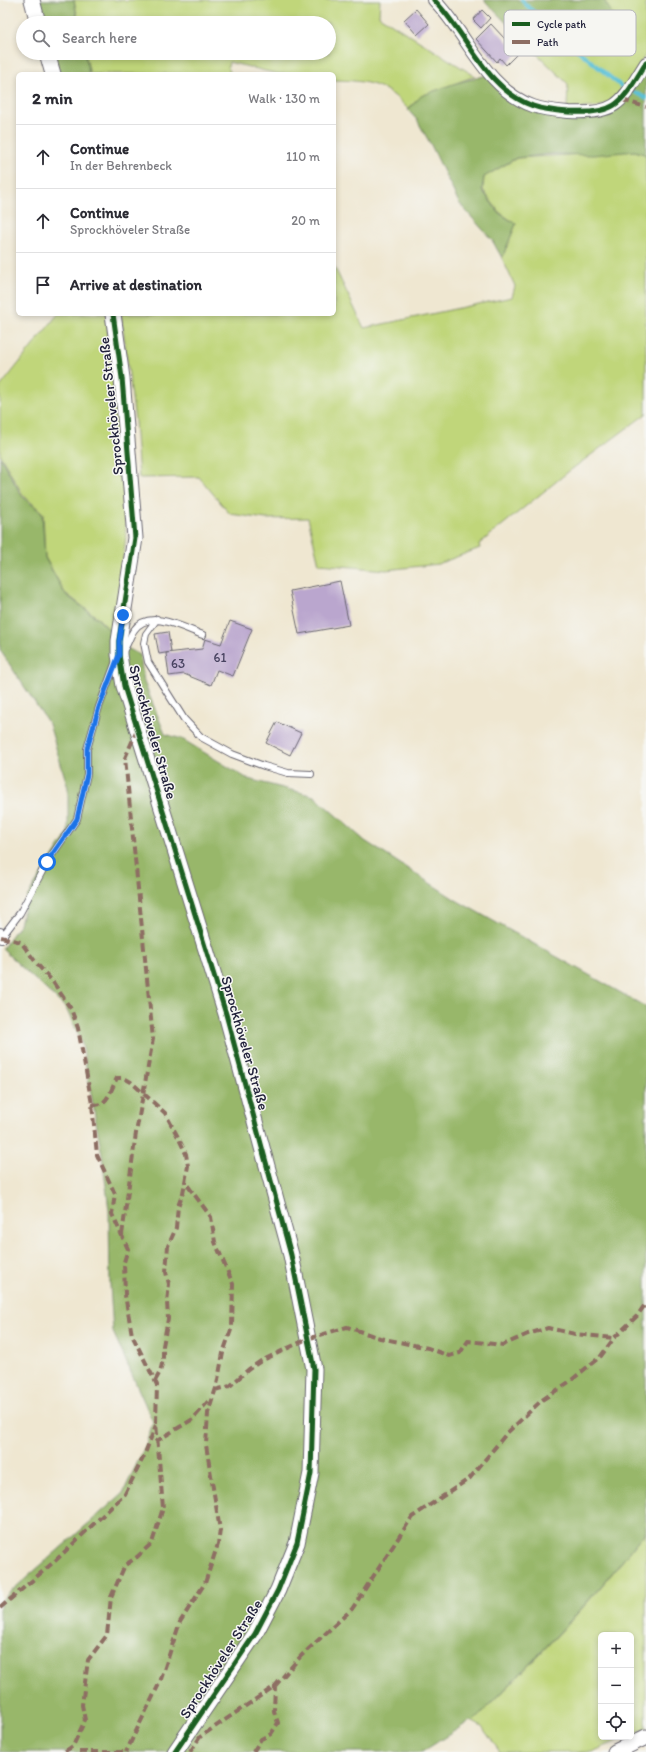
<!DOCTYPE html>
<meta charset="utf-8">
<style>
:root{--surface:#fff;--page:#f2f2f3;--text:#2b2b33;--muted:#7c7c81;--line:#e1e1e2}
body{margin:0;font-family:Itim,sans-serif;background:var(--page);color:var(--text)}
.controls{position:absolute;right:12px;bottom:12px;display:grid;overflow:hidden;border-radius:6px;box-shadow:0 2px 6px #0003}
.controls button{width:36px;height:36px;display:grid;place-items:center;padding:0;border:0;border-bottom:1px solid var(--line);background:var(--surface);color:var(--text);font:20px sans-serif}
.stop{position:absolute;width:12px;height:12px;margin:-9px;border:3px solid #1a73e8;border-radius:50%;background:#fff}
.stop.end{background:#1a73e8;border-color:#fff;box-shadow:0 1px 4px #0008}
.list{margin:0;padding:0;list-style:none}
h2{display:flex;justify-content:space-between;align-items:center;height:52px;margin:0;padding:0 16px;font-size:17px}
h2 small{font-size:13px;font-weight:400;color:var(--muted)}
.list li{display:grid;grid-template-columns:26px 1fr auto;gap:12px;align-items:center;box-sizing:border-box;height:64px;padding:0 16px;border-top:1px solid var(--line)}
.list b{display:block;font-size:15px;white-space:nowrap}
.list p{margin:0;font-size:13px;white-space:nowrap;color:var(--muted)}
.list em{font-size:13px;font-style:normal;color:var(--muted)}
.icon{flex:none;width:22px;height:22px;fill:none;stroke:currentColor;stroke-width:2;stroke-linecap:round;stroke-linejoin:round}
.map{position:relative;flex:none;width:646px;height:1752px;overflow:hidden}
.search{position:absolute;background:var(--surface);box-shadow:0 2px 6px #0003;left:16px;top:16px;width:320px;height:44px;display:flex;align-items:center;gap:10px;box-sizing:border-box;padding:0 14px;border-radius:22px;color:var(--muted);font-size:15px}
.panel{position:absolute;background:var(--surface);box-shadow:0 2px 6px #0003;left:16px;top:72px;width:320px;height:244px;border-radius:6px}
.map>svg:first-child{display:block}
.green{fill:#c0d67a;stroke:#717c5a}
.forest{fill:#98b76a;stroke:#5d6c52}
.lines{fill:none;stroke-linecap:round;stroke-linejoin:round}
.stream{stroke:#5bc1d8;stroke-width:4}
.building{fill:#baa6ce}
.service-casing{stroke:#6a6770;stroke-width:8}
.minor-casing{stroke:#6a6770;stroke-width:14}
.tertiary-casing{stroke:#6a6770;stroke-width:17}
.service{stroke:#fff;stroke-width:6}
.minor{stroke:#fff;stroke-width:12}
.tertiary{stroke:#fff;stroke-width:15}
.quiet{stroke:#8d6e63;stroke-width:4;stroke-dasharray:8 4;stroke-linecap:butt}
.cycleway-casing{stroke:#f6f6f2;stroke-width:8}
.cycleway{stroke:#1b5e20;stroke-width:5}
.route{stroke:#1a73e8;stroke-width:5}
.labels{text-anchor:middle;stroke-width:3;stroke-linejoin:round;paint-order:stroke}
.number-label{font-size:13px;fill:#484360}
.street-label{font-size:15px;fill:#22223b;stroke:#f6f6f2}
.key{fill:#f6f6f2;stroke:#b6b6bb;stroke-width:1}
.key-label{font-size:11px;fill:#22223b}
</style>
<div class="map">
<svg width="646" height="1752" viewBox="0 0 646 1752">
<rect width="100%" height="100%" fill="#f6f6f2"/>
<filter id="ink" filterUnits="userSpaceOnUse"><feTurbulence type="fractalNoise" baseFrequency=".025" numOctaves="2"/><feDisplacementMap in="SourceGraphic" scale="8" xChannelSelector="R" yChannelSelector="G"/><feConvolveMatrix kernelMatrix="1 2 1 2 8 2 1 2 1" color-interpolation-filters="sRGB"/></filter>
<filter id="wash" filterUnits="userSpaceOnUse"><feTurbulence type="fractalNoise" baseFrequency=".012" numOctaves="4" result="noise"/><feDisplacementMap in="SourceGraphic" scale="16" xChannelSelector="R" yChannelSelector="G"/><feGaussianBlur stdDeviation="0.9" result="paint"/><feColorMatrix in="noise" values="0 0 0 0 0 0 0 0 0 0 0 0 0 0 0 0 0 1.4 0 .05"/><feComposite in="paint" operator="in"/></filter>
<g filter="url(#wash)">
<rect width="100%" height="100%" fill="#efe7d1"/>
<path class="green" d="M74,0H124L126,2L128,0H380L379,16L475,76L421,96L408,109C385,83 368,81 334,80V74H278L229,62L228,67L231,74H90L85,53H329V23H79Z
M604,0H646V54L624,91L614,100L599,107L567,109L568,84L530,47L556,48L581,31L613,33V15Z
M635,151L644,154L646,156V414L568,472L479,544L480,548L438,564L386,570L319,564L308,518L266,519L230,514L199,477L139,478L135,421L121,314H334V266L364,328L512,297L515,286L502,258L516,224L499,212L483,190L484,177L517,158Z
M58,314H106L122,459L126,537L113,634L98,618L65,593L45,557L43,513L23,495L0,455V387Z
M646,1531V1728L631,1735V1635H601V1737H626L592,1752H500L482,1727L473,1722C534,1661 594,1600 646,1531Z"/>
<path class="forest" d="M39,0H74L78,23H45Z
M484,0H604L613,15V33L581,31L556,47H530Z
M54,53H85L89,74H60Z
M646,66V156L644,154L635,151L593,155L552,154L516,158L484,177L482,190L499,213L516,224L502,258L492,240L459,203L431,145L417,120L408,110L421,96L453,84L487,75L531,109L604,112Z
M0,457L22,496L42,513L45,558L65,594L98,619L129,649L140,655L144,682L165,734L182,739L248,779L314,796L365,841L456,900L646,1007V1531C594,1599 533,1661 473,1722L470,1721L422,1752H0V1601L123,1493L146,1444L153,1422L113,1332L110,1285L109,1210L102,1155L82,1044L66,1008L2,949L20,924L27,897L68,833V788L49,724L0,650Z"/>
<g class="lines">
<path class="stream" d="M522,0L524,3L557,33L622,87
M634,92L646,98"/>
</g>
<g id="blocks">
<path class="building" d="M416,9L429,24L417,35L404,20Z
M482,10L490,18L481,28L473,20Z
M491,24L518,53L506,65L500,58L497,62L476,39Z
M340,581L349,625L299,634L290,591Z
M230,621L252,629L233,676L217,670L211,685L184,674L169,676L166,653L202,649L205,639L221,644Z
M168,632L171,652L159,654L155,634Z
M277,722L301,733L290,755L266,743Z"/>
</g>
</g>
<g filter="url(#ink)">
<use href="#blocks" fill-opacity="0" stroke="#6a6770" stroke-width="1"/>
<g class="lines">
<defs>
<path id="service" d="M157,619L146,634L144,643L148,662L184,719L201,737L232,754L264,766L288,773L311,774
M122,652C128,645 129,637 134,630C149,608 184,628 203,635
M1,938L20,913L47,862L77,819L87,774V749L99,707L116,661"/>
<path id="minor" d="M434,0C467,33 485,89 533,106C544,110 557,111 569,112C619,115 622,101 646,63
M0,934L1,937"/>
<path id="tertiary" d="M32,0L38,23
M47,53L53,74
M113,314L122,378L135,538L119,641V655L124,686L226,1014L291,1255L314,1369L311,1473L297,1543L278,1590L255,1634L175,1752
M615,1752L646,1737"/>
</defs>
<use href="#service" class="service-casing"/>
<use href="#minor" class="minor-casing"/>
<use href="#tertiary" class="tertiary-casing"/>
<use href="#service" class="service"/>
<use href="#minor" class="minor"/>
<use href="#tertiary" class="tertiary"/>
<path class="quiet" d="M622,100L646,107
M1,937L21,942L37,964L53,982L71,1009L78,1028L92,1104L97,1155L115,1194L112,1214L128,1249L124,1262L125,1295L132,1335L157,1385L156,1423L163,1508L152,1543L137,1557L125,1565L111,1597L107,1635L88,1660L82,1705L85,1720L73,1746L64,1752
M92,1104C107,1109 111,1089 117,1078H124L131,1082L165,1113L178,1137L186,1154L188,1166L185,1182L211,1217L215,1242L233,1284L232,1327L223,1353L217,1385L208,1413L206,1445L220,1530L218,1544L205,1583L180,1622L160,1682L126,1752
M122,1235L136,1133L153,1039L125,758L137,730
M155,1381L160,1372L163,1360V1346L168,1319L167,1302L169,1284L166,1272L168,1246L176,1228L178,1206L183,1193L185,1182
M215,1390L230,1386L249,1369L261,1361L307,1339L347,1327L380,1338L428,1348L449,1356L460,1353L468,1341L503,1345L528,1334L548,1328L575,1334L614,1338
M155,1442L193,1419L211,1398
M0,1608L55,1561L125,1494L144,1456L156,1425
M79,1752H126
M190,1752L200,1737L275,1686L301,1656L352,1609L412,1517L470,1478L506,1434L542,1400L569,1382L601,1356L614,1338L637,1316L646,1303
M253,1752L261,1739L271,1734L278,1723L274,1711L275,1686"/>
<defs>
<path id="cycleway" d="M434,0C467,33 485,89 533,106C544,110 557,111 569,112C619,115 622,101 646,63
M113,314L122,378L135,538L119,641V655L124,686L226,1014L291,1255L314,1369L311,1473L297,1543L278,1590L255,1634L175,1752"/>
</defs>
<use href="#cycleway" class="cycleway-casing"/>
<use href="#cycleway" class="cycleway"/>
</g>
</g>
<g class="lines" filter="url(#ink)">
<path class="route" d="M47,862L77,819L87,774V749L99,707L119,655V641L123,615"/>
</g>
<g class="labels">
<g class="number-label">
<text x="220" y="662">61</text>
<text x="178" y="668">63</text>
</g>
<g class="street-label">
<text transform="translate(111 406) rotate(-96)" y="5">Sprockhöveler Straße</text>
<text transform="translate(153 732) rotate(74)" y="5">Sprockhöveler Straße</text>
<text transform="translate(245 1043) rotate(74)" y="5">Sprockhöveler Straße</text>
<text transform="translate(221 1659) rotate(-57)" y="5">Sprockhöveler Straße</text>
</g>
</g>
<rect x="504" y="10" width="132" height="46" rx="6" class="key"/>
<rect x="512" y="22" width="18" height="4" fill="#1b5e20"/>
<rect x="512" y="40" width="18" height="4" fill="#8d6e63"/>
<g class="key-label">
<text x="537" y="28">Cycle path</text>
<text x="537" y="46">Path</text>
</g>
</svg>
<div class="controls">
<button>+</button>
<button>−</button>
<button><svg class="icon" aria-label="locate" viewBox="0 0 24 24"><circle cx="12" cy="12" r="6"/><path d="M12 2v4M12 18v4M2 12h4M18 12h4"/></svg></button>
</div>
<div class="stop" style="left:47px;top:862px"></div>
<div class="stop end" style="left:123px;top:615px"></div>
<div class="search"><svg class="icon" aria-label="search" viewBox="0 0 24 24"><circle cx="10" cy="10" r="6"/><path d="M15 15l6 6"/></svg>Search here</div>
<section class="panel">
<h2>2 min<small>Walk · 130 m</small></h2>
<ul class="list">
<li><svg class="icon" aria-label="ahead" viewBox="0 0 24 24"><path d="M12 20V5M6 11l6-6 6 6"/></svg><div><b>Continue</b><p>In der Behrenbeck</p></div><em>110 m</em></li>
<li><svg class="icon" aria-label="ahead" viewBox="0 0 24 24"><path d="M12 20V5M6 11l6-6 6 6"/></svg><div><b>Continue</b><p>Sprockhöveler Straße</p></div><em>20 m</em></li>
<li><svg class="icon" aria-label="arrive" viewBox="0 0 24 24"><path d="M6 21V4h12l-3 4 3 4H6"/></svg><div><b>Arrive at destination</b></div></li>
</ul>
</section>
</div>
